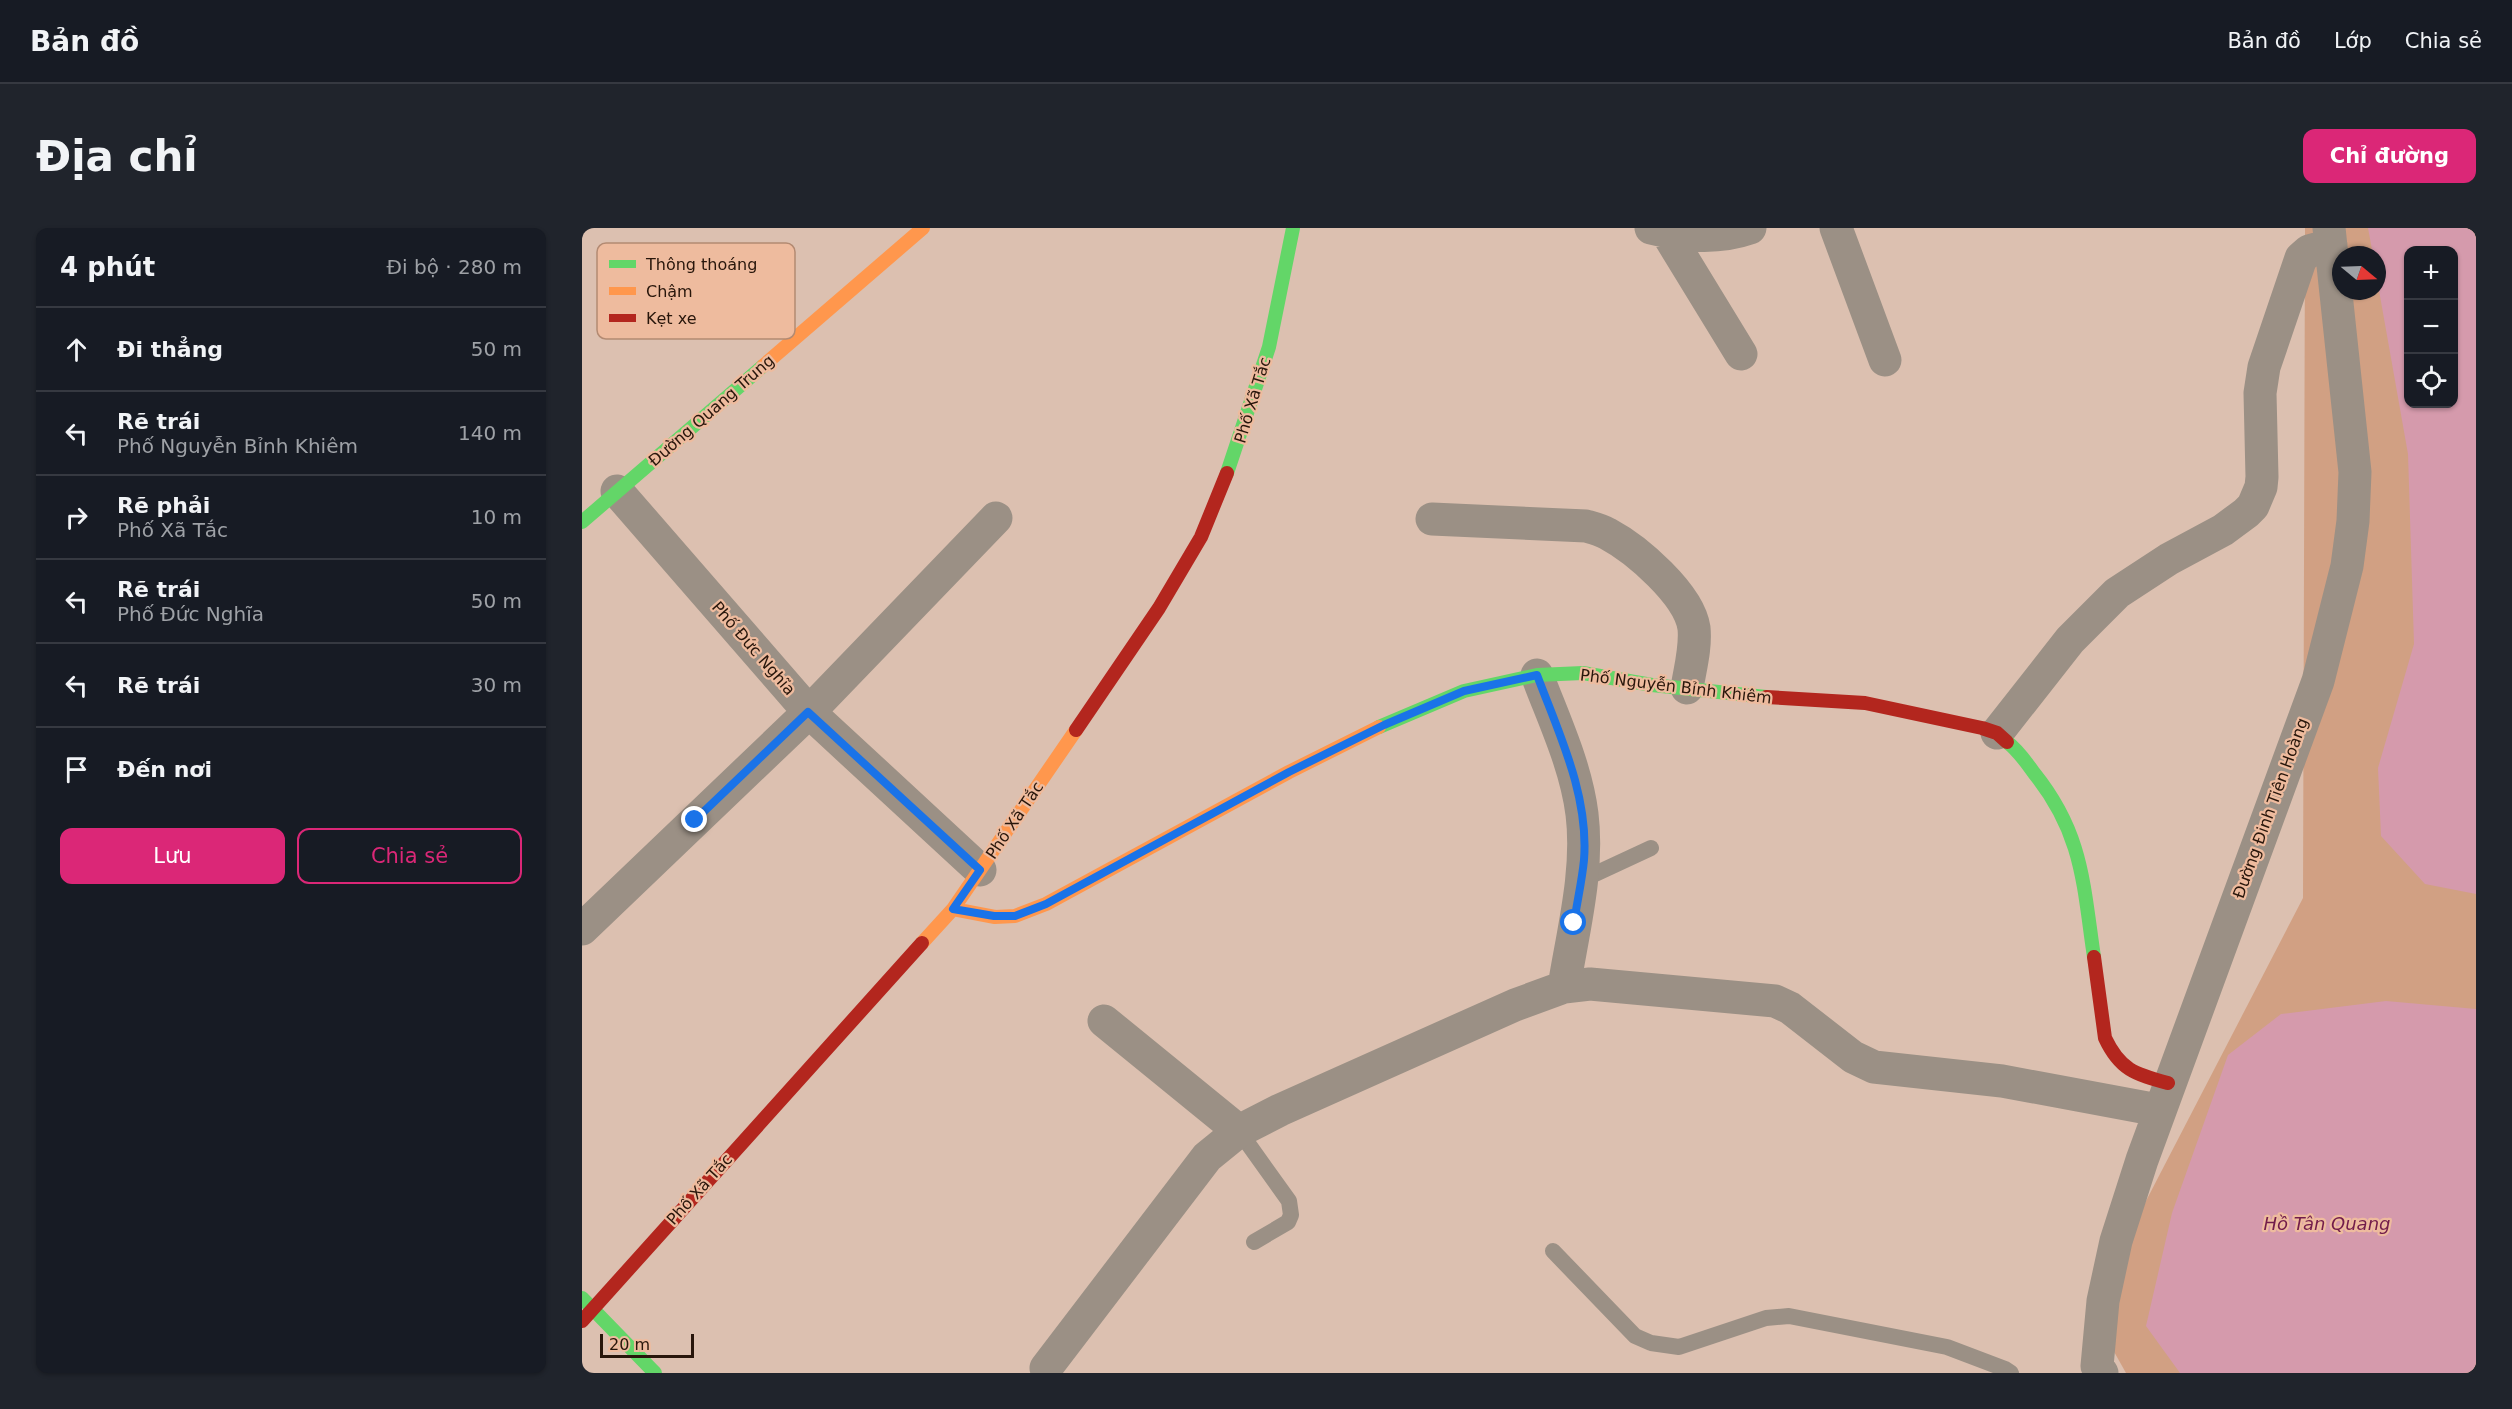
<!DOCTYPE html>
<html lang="vi">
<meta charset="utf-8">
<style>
:root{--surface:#171b24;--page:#20242c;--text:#f1f3f6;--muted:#9ea1a6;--line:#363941;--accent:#db2777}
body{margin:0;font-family:"DejaVu Sans",sans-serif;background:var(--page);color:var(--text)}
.controls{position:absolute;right:18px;top:18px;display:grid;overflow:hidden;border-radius:12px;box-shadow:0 2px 4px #0004}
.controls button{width:54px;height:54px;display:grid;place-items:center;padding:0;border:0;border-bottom:2px solid var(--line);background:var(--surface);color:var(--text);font:30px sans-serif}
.compass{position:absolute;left:1750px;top:18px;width:54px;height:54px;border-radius:50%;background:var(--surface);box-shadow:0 2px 4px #0004;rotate:109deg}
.scale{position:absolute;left:18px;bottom:15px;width:94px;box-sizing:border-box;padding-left:6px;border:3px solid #28160b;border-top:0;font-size:16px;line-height:21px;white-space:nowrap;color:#28160b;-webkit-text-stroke:4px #eebb9e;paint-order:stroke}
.stop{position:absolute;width:18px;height:18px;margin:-14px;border:4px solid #1a73e8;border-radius:50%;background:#fff}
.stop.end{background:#1a73e8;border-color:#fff;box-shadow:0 2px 6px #0008}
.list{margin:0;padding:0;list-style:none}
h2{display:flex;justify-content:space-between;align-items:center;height:78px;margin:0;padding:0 24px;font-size:26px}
h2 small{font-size:20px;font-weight:400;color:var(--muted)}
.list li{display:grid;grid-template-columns:39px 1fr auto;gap:18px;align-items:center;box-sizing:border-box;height:84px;padding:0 24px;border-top:2px solid var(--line)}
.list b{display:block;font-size:22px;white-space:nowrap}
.list p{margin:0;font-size:20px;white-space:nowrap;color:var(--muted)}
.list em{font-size:20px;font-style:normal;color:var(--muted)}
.actions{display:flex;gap:12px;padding:18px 24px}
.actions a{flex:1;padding:14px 0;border:2px solid var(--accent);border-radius:12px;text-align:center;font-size:21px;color:var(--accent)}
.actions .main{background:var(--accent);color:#fff}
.icon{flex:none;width:33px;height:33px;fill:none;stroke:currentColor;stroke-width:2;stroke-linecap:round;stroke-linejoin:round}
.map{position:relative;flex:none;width:1894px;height:1145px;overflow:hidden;border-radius:12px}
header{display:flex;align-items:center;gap:36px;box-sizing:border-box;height:84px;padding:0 30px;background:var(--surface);border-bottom:2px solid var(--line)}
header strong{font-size:28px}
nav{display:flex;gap:33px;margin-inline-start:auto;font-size:21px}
.intro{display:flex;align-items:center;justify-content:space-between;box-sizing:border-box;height:144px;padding:0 36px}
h1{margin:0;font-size:42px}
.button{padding:15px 27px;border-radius:12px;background:var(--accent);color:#fff;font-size:21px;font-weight:700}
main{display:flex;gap:36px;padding:0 36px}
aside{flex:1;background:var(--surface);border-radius:12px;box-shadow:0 2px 4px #0004}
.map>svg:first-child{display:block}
.green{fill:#d1a083;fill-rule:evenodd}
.water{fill:#d59aac;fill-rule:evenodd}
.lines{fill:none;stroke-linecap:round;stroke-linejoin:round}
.lane{stroke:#9b9085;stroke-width:16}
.street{stroke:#9b9085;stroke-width:33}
.fast{stroke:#63d668;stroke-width:14}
.slow{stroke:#ff974d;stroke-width:14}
.jam{stroke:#b3261e;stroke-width:14}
.route{stroke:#1a73e8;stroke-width:8}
.labels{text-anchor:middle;stroke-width:4.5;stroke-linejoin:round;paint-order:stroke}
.street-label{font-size:16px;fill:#28160b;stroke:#eebb9e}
.water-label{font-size:18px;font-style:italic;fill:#721c4b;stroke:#eebb9e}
.key{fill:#eebb9e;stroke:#b38a72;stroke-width:1.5}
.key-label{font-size:16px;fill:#28160b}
</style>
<header>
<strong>Bản đồ</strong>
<nav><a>Bản đồ</a><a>Lớp</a><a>Chia sẻ</a></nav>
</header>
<div class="intro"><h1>Địa chỉ</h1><a class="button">Chỉ đường</a></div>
<main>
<aside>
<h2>4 phút<small>Đi bộ · 280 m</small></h2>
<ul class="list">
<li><svg class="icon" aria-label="ahead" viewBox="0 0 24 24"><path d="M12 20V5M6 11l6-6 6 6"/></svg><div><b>Đi thẳng</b></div><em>50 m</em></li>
<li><svg class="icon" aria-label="left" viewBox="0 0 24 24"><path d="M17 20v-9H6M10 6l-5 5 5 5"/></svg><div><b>Rẽ trái</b><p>Phố Nguyễn Bỉnh Khiêm</p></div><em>140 m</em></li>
<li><svg class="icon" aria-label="right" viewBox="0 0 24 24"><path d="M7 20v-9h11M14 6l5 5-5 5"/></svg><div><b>Rẽ phải</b><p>Phố Xã Tắc</p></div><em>10 m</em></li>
<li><svg class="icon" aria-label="left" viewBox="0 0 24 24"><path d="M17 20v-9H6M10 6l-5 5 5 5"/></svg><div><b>Rẽ trái</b><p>Phố Đức Nghĩa</p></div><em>50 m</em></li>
<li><svg class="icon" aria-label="left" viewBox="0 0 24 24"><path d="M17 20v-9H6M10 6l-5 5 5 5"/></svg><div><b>Rẽ trái</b></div><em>30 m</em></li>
<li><svg class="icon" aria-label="arrive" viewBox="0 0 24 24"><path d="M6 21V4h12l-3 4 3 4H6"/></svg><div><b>Đến nơi</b></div></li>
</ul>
<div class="actions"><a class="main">Lưu</a><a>Chia sẻ</a></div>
</aside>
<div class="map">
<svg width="1894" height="1145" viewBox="0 0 1894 1145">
<rect width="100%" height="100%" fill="#dcc0b0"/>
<path class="green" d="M1723,0H1894V1145H1544L1508,1081L1721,670ZM1826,22H1872V176H1826ZM1759,27H1795V63H1759Z"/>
<path class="water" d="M1786,0H1894V666L1843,656L1799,608L1796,540L1832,416L1826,226L1795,51V27H1791ZM1826,22H1872V176H1826Z
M1804,773L1894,781V1145H1598L1564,1098L1590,985L1646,827L1699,786Z"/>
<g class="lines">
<path class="lane" d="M998,653L1069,620
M657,903L707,973L709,987L706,994L672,1014
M971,1023L1053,1108L1069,1115L1097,1119L1184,1090L1207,1088L1365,1119L1423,1141L1429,1145"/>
<path class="street" d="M1069,0C1100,8 1137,11 1168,0
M1254,0L1303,132
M1085,5L1159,126
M35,263L227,484L398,642
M850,291L1004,298C1011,300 1019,302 1026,306C1054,321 1107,366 1112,400C1114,420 1108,441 1105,460
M955,447C972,492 994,538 1000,586C1007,643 991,703 982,759
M1415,505L1488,412L1535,365L1587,331L1641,302L1664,285L1671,278L1679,259L1680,249L1678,165L1682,139L1719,30L1727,23L1749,17
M0,701L227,484L414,290
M522,793L657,903
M464,1140L625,929L657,903L698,882L933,777L982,759L1008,756L1193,773L1208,780L1271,829L1292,839L1420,853L1576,882
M1520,1145L1515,1138L1521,1073L1534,1013L1560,932L1736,453L1765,338L1771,293L1773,244L1747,0"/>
<path class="fast" d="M645,245L687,119L711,0
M0,294L181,138
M797,499L882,463L955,447L1001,445L1070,457L1184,469
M1425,514C1436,522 1444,534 1452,545C1501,606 1501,655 1512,729
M0,1070L73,1145"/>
<path class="slow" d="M181,138L341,0
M371,681L413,689L433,688L464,676L707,544L797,499
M340,715L371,681L494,502"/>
<path class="jam" d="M1184,469L1283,475L1400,500L1415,505L1425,514
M494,502L577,380L619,309L645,245
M1512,729L1523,810C1538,842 1553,846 1586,855
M0,1093L340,715"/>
</g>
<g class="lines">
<path class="route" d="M113,592L226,484L398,642L371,681L412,688H433L464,676L707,544L802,497L882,463L955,447C977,506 1007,567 1002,632C1000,653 995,674 992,695"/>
</g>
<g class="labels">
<g class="street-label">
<text transform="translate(670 172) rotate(-73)" y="6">Phố Xã Tắc</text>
<text transform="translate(129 182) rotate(-41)" y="6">Đường Quang Trung</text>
<text transform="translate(172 420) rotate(49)" y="6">Phố Đức Nghĩa</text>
<text transform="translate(1094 458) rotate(7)" y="6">Phố Nguyễn Bỉnh Khiêm</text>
<text transform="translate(1688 580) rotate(-70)" y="6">Đường Đinh Tiên Hoàng</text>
<text transform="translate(432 592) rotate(-56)" y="6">Phố Xã Tắc</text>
<text transform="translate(117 961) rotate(-48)" y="6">Phố Xã Tắc</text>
</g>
<g class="water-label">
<text x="1745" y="1002">Hồ Tân Quang</text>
</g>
</g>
<rect x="15" y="15" width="198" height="96" rx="9" class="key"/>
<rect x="27" y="32" width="27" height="8" fill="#63d668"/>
<rect x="27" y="59" width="27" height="8" fill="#ff974d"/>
<rect x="27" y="86" width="27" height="8" fill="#b3261e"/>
<g class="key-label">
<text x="64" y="42">Thông thoáng</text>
<text x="64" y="69">Chậm</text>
<text x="64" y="96">Kẹt xe</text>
</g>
</svg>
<div class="controls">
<button>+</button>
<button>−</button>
<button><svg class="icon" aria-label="locate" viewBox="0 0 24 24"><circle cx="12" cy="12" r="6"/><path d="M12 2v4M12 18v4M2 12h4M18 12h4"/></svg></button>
</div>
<svg class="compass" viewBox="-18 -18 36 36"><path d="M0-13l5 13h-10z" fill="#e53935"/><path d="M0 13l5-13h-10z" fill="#9ea1a6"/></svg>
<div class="scale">20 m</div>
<div class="stop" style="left:992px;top:695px"></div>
<div class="stop end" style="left:113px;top:592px"></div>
</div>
</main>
